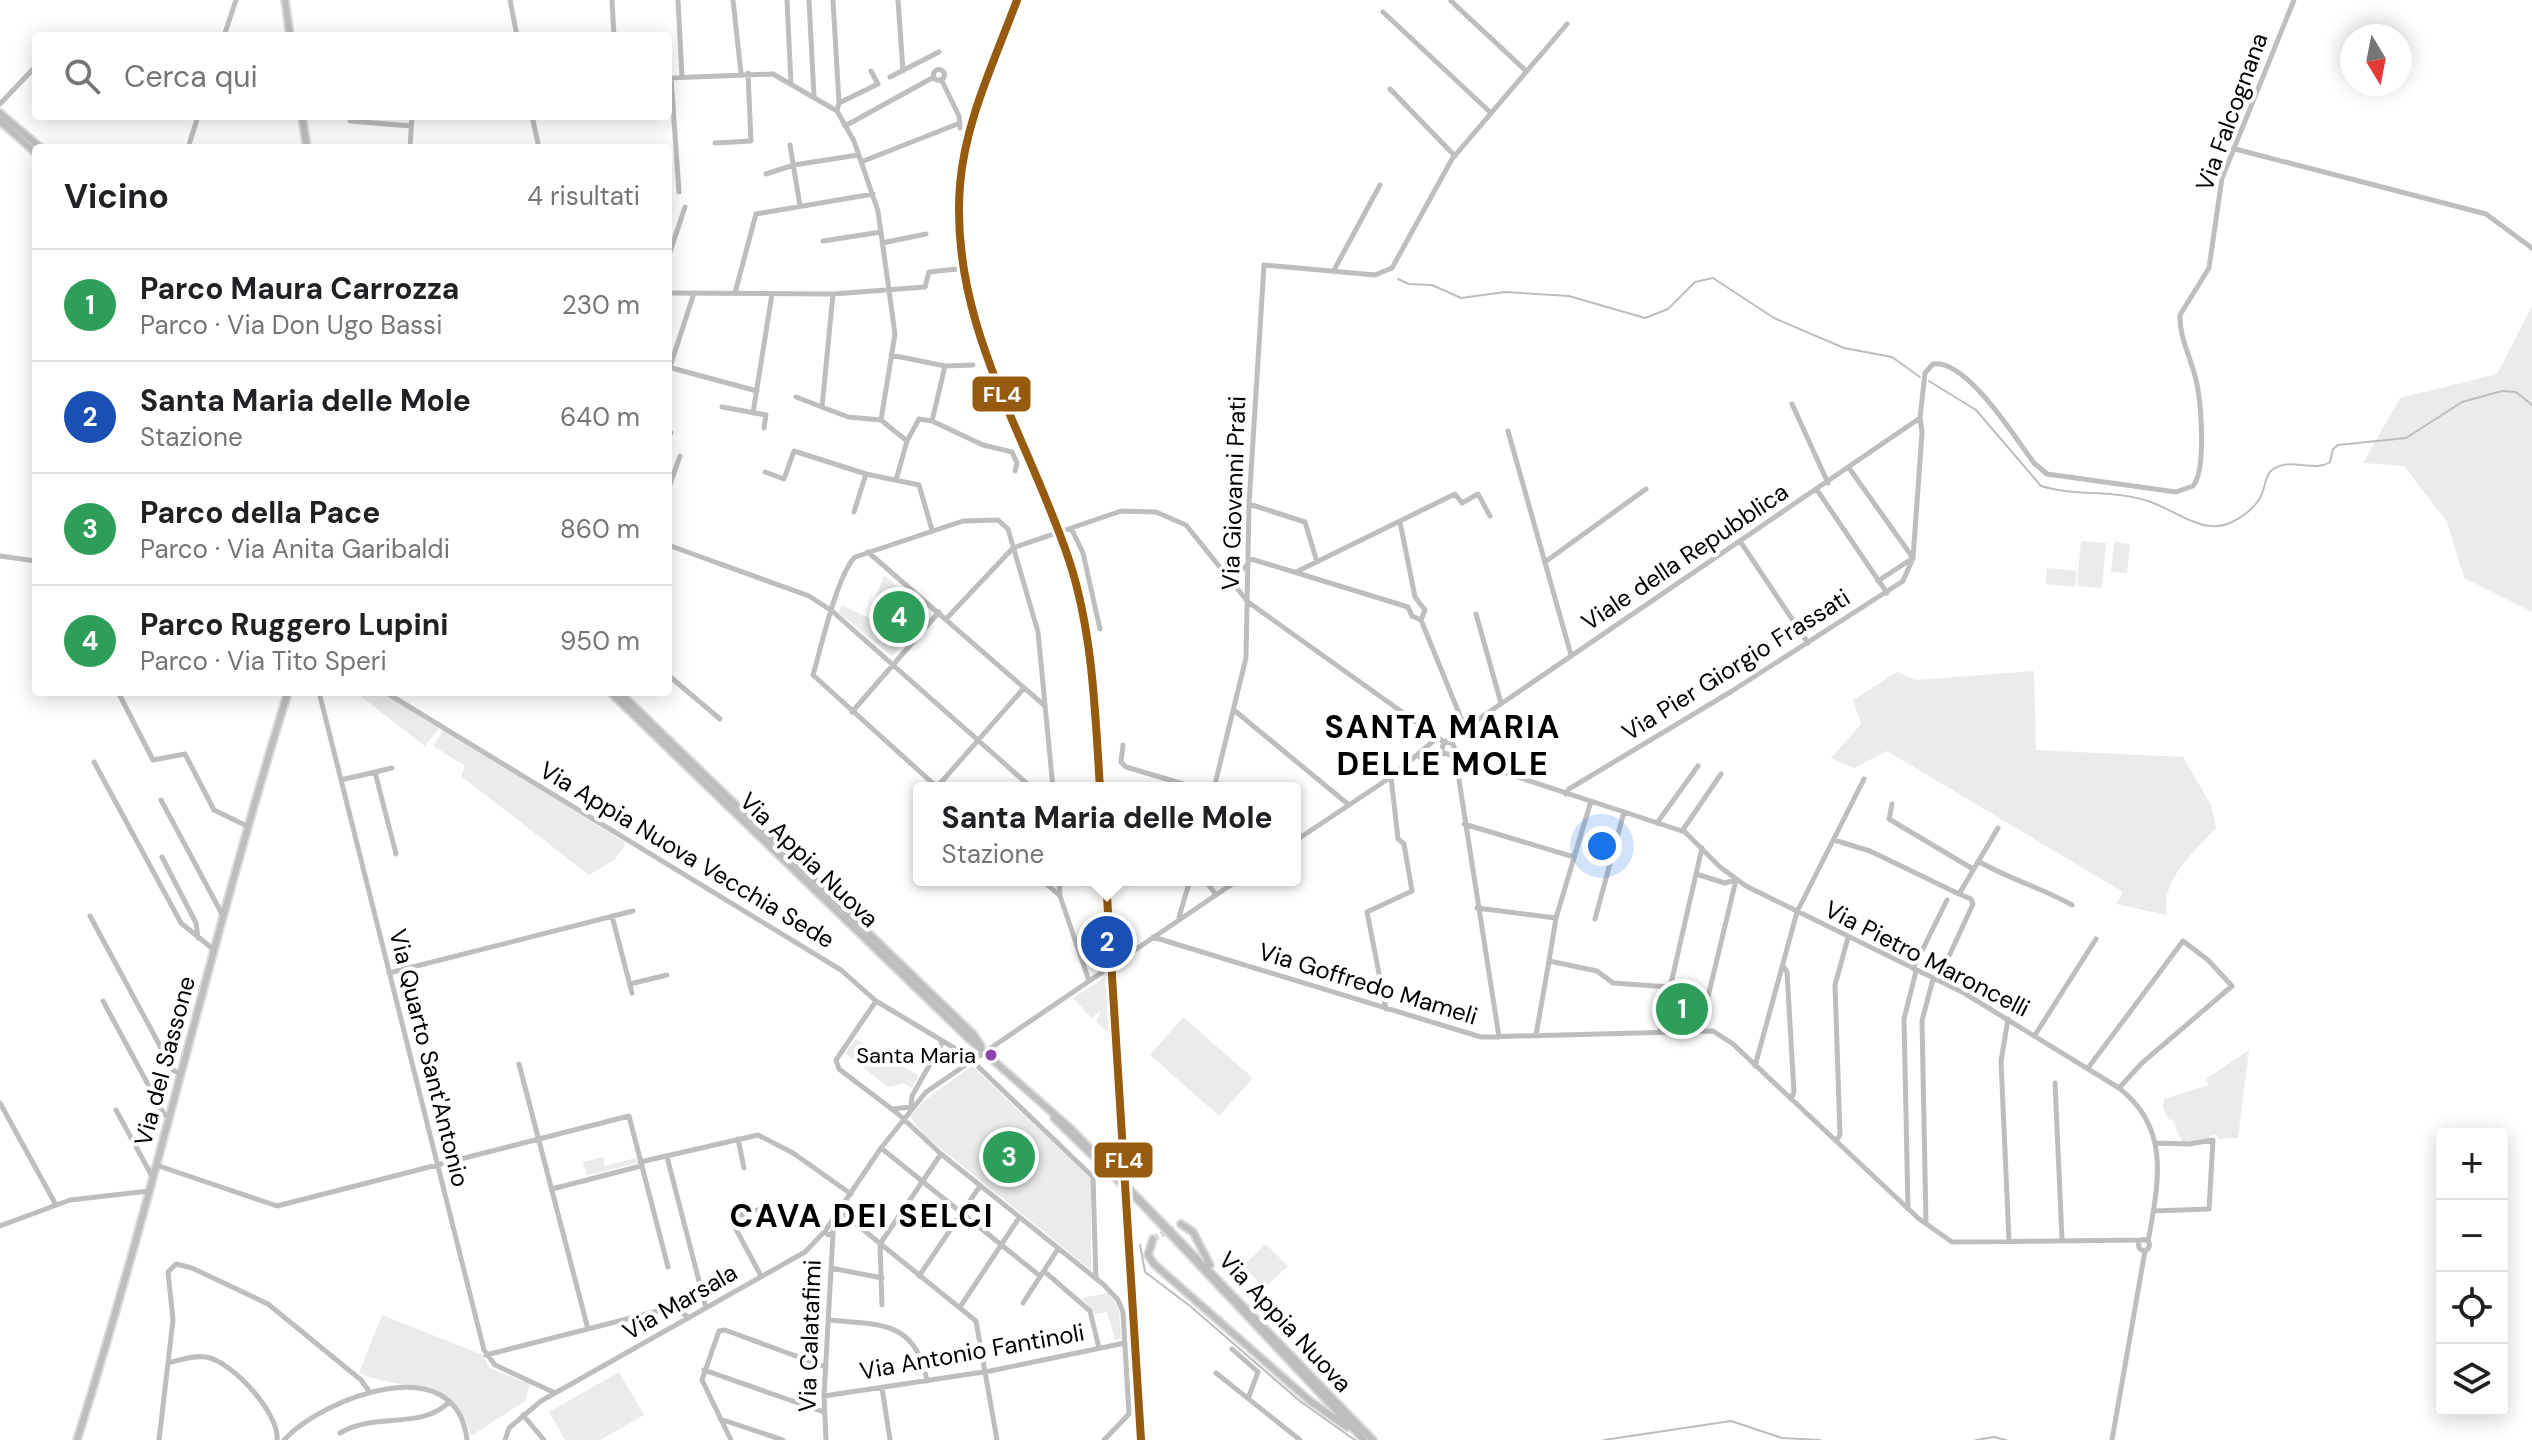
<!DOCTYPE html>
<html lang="it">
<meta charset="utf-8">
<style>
:root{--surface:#fff;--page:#f6f6f6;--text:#202124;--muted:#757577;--line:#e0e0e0;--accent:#595959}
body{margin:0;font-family:"DM Sans",sans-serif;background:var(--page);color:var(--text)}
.controls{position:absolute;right:24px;bottom:24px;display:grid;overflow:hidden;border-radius:8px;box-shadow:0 4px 20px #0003}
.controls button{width:72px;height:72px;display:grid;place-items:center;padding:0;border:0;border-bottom:2px solid var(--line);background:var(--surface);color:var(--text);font:40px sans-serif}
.compass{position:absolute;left:2340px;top:24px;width:72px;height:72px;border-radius:50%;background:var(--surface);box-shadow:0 4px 20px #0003;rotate:170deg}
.you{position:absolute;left:1602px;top:846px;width:28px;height:28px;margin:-20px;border:6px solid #fff;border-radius:50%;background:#1a73e8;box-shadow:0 0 0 12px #1a73e833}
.badge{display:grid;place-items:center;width:52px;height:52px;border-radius:50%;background:var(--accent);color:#fff;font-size:26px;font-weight:700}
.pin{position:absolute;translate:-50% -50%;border:4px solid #fff;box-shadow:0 2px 8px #0006}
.popup{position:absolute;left:913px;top:782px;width:388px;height:104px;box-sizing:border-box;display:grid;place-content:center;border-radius:8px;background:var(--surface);filter:drop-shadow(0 2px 6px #0005);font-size:26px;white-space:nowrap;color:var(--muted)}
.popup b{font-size:30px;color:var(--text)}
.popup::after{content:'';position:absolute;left:50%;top:100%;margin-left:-16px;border:16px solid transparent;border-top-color:var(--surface)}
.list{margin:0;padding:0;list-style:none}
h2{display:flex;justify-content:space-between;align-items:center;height:104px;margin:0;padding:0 32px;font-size:34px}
h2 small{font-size:26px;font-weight:400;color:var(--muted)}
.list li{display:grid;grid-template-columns:52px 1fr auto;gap:24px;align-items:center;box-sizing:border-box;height:112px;padding:0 32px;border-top:2px solid var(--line)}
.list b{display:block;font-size:30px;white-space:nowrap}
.list p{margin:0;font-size:26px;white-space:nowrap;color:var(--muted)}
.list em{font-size:26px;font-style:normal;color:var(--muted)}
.icon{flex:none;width:44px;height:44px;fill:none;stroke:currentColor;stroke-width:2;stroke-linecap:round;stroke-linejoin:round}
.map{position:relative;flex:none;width:2532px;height:1440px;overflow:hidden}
.search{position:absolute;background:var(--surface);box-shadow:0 4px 20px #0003;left:32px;top:32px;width:640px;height:88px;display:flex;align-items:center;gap:20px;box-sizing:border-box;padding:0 28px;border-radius:8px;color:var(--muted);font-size:30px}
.panel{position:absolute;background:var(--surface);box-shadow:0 4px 20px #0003;left:32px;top:144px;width:640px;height:552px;border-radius:8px}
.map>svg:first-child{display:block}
.green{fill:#ebebeb}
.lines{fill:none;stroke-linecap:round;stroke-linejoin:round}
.stream{stroke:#bdbdbd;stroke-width:2}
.major-tunnel{stroke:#d9d9d9;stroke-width:6;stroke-dasharray:6 3;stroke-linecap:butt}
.major-casing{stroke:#dbdbdb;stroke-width:10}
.minor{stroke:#bebebe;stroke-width:5}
.major{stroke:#bebebe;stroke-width:6}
.rail-1-casing{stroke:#fff;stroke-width:14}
.rail-1{stroke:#965b0e;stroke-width:8}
.bus-dot{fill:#8e44ad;stroke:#fff;stroke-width:3}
.labels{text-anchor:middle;stroke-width:8;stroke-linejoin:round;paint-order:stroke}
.bus-label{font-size:22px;fill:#000;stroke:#fff;text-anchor:end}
.street-label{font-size:24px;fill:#000;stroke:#fff}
.district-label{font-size:32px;font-weight:bold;letter-spacing:2px;fill:#000;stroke:#fff}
.line-badge{stroke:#fff;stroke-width:3}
.badge-label{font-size:22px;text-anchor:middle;font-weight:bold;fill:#fff}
</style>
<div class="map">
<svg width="2532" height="1440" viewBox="0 0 2532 1440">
<rect width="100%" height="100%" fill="#fff"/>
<path class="green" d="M2532,306V612L2464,578L2447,522L2404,466L2363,463L2400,398L2497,374Z
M2081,541L2106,543L2102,588L2077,586Z
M2114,542L2130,544L2127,573L2111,572Z
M2047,568L2077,571L2075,587L2046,584Z
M884,575L930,615L892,656L839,613L841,605L869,618Z
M2034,671L2036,750L2183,757L2211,805L2216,828C2196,850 2159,881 2167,915L2116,904L2123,892L1887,751L1854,768L1831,758L1861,724L1853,700L1897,672L1916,680Z
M355,692H380L439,728L425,746Z
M443,730L623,841L625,846L614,860L589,875L461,776L465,766L433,746Z
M1107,976L1108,978L1112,1035L1096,1022L1101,1011L1091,1018L1073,998Z
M1678,988L1701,1015L1698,1027L1666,1025L1667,1020H1671L1672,1013L1669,1012Z
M1183,1017L1253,1078L1219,1116L1150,1055Z
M856,1039L919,1076L911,1088L904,1083L888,1087L845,1053Z
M2249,1050L2238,1138L2217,1139V1135L2209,1136V1140L2182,1142L2172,1119L2169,1120L2163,1108L2164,1099L2209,1085L2206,1079Z
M972,1066L1091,1179V1270L923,1134L910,1116L925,1100Z
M603,1157L605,1166L636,1158L637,1163L587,1176L583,1162Z
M1266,1244L1288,1266L1264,1288L1243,1266Z
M1108,1293L1119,1309L1121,1338L1115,1340L1107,1312L1095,1314L1082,1298Z
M382,1315L483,1355L489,1368L530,1384L525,1401L471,1436C460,1380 401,1391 359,1373Z
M619,1372L644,1415L600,1440H565L549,1412Z"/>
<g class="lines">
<path class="stream" d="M1398,279L1409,284L1432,285L1461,298L1505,292L1569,296L1645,318L1668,309L1695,282L1713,278L1774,318L1844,348L1892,357L1920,377
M1929,381L1976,410L2041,486C2077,497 2115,489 2151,502C2176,511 2204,536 2232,522C2242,517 2254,508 2260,498C2266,488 2264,472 2277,467C2294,459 2315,472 2330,462L2333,449L2338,445L2406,438L2462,402L2502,391L2516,392L2532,405
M1140,1245L1145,1272L1190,1306L1301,1402L1355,1440
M1604,1440L1731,1421L1782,1438L1820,1440
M1976,1440L1994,1437L2006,1440"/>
<path class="major-tunnel" d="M1153,1239L1181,1224"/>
<defs>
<path id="major" d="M285,0L290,36
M0,113L41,148
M302,116L307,148
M0,121L36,153
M610,692L968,1038L1071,1129L1373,1440
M619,692L973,1034L981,1046
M1054,1118L1141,1203L1364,1440
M1181,1224L1193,1232L1210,1265
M1153,1239L1148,1255L1154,1264L1310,1401L1347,1427
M77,1440C155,1193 211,940 288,692"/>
</defs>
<use href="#major" class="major-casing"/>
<path class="minor" d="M510,0L517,36
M612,0L614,36
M678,0L682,77
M733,0L741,73
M787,0L791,84
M809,0L814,97
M833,0L839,103
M898,0L903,71
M1451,1L1526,71
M1383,12L1491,113
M224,36L236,0
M933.5 75a5.5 5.5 0 1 1 11 0a5.5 5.5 0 1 1-11 0Z
M890,77L939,52
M668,78L773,74L837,111L854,141L878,211L895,334L881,420
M671,78L679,192
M941,79L959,116L960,128
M1390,89L1455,156
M0,104L36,66
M837,111L839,103L878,84L871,71
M350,116V121L411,126
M532,116L539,148
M845,126L934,77
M715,143L751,141L748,73
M790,145L800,206
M188,148L198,116
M410,148L412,116
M2235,149L2486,214L2532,248
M861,162L960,123
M766,174L794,165L858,155
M823,241L881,232
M882,243L926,234
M668,258L685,207
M1333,272L1380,185
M668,293L833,294L925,287L929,272L957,269
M735,293L756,214L873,194
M891,355L945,366L932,421L919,419L907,441L896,480
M945,366L973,365
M668,367L757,391
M670,367L694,293
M796,397L848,417L881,420
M1792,404L1828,483
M722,407L766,415L764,428
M822,407L833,294
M753,413L772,294
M881,420L907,441
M932,421L983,445L1012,452L1017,463L1015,471
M1508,431L1571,655
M668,439L671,433
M1849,468L1913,558L1878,581
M765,472L784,479L794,451L866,474L919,485L932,530
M668,490L680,456
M1817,490L1887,593
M1249,504L1305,522L1317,562
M854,512L866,474
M1400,522L1415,597L1425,610L1421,620
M1071,528L1083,553L1100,629
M1740,541L1808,643
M668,545L809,596L832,611L1032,788
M868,552L1045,706
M0,556L36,561
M1248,558L1408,607L1412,616L1421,620
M1545,562L1646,489
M1296,572L1455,494L1462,503L1478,494L1490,516
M1231,581L1247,565
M1476,614L1501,703
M946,619L1013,548L1121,511L1156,512L1186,525L1248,602L1444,742L1452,743L1455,749L1451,755L1441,752L1444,742
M1421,620L1465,728
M668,675L720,719
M118,692L153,760L185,754L214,810L247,826
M319,692L484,1350L495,1365L555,1393
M385,692L841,970L876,1001L966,1055L1093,1177L1096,1279
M1234,710L1349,805
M852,712L939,612
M1445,742L1920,418L1925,373L1933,364C1966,358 2016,439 2034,463L2047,474L2176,492L2193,486C2207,469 2201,398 2195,376C2190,356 2179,336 2180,315L2209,268L2222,178L2294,0
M1123,745L1121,762L1126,767L1197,788
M1451,755L1685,832L1720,867L1746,886L1964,993L2119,1088C2172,1129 2158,1185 2148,1242
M1420,757L1443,754
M1459,759L1457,767L1499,1037
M94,762L181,923L213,949
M375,772L396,854
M341,780L392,768
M937,787L1024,688
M938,788L813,675C821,648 837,575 855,557L963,521L998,520L1008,529L1038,632L1053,788
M1214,788L1246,658L1249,504L1264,265L1375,275L1392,268L1452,159L1567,24
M1566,794L1569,789L1732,691L1903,581L1913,558L1922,433L1920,418
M161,800L222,914
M1892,804L1889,819L1973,869
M1657,823L1698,766
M1464,824L1574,857
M1682,831L1721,774
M1834,840L1870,851L1959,894L1998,828
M1295,841L1391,777L1438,737
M162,857L196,923L198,938
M1978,861C2009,879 2042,888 2072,905
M1042,880L1059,895
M1059,880L1060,896L1089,981
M1205,880L1216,895
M1477,908L1556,918
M90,916L173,1070L180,1074
M612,916L632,993
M1179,917L1190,880
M1595,919L1624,812
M1153,937L1481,1037L1713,1031L1733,1044L1918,1218L1952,1242L2143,1240
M1549,961L1556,918L1591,801
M1783,966L1787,972L1794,1092L1791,1099
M1913,969L1947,900
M389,973L633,911
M1938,980L1973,904L1971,899L1959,894
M630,984L667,975
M103,1001L164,1114L169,1117
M876,1001L836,1060L839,1069L897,1113L941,1154L1104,1285L1118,1300L1123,1312L1129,1414L1104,1440
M1386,1009L1367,912L1412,891L1404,844L1398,839L1391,777
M2008,1019L2001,1061L2009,1241
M1700,1030L1736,880L1725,883L1696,874L1702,848
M1660,1032L1696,874
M1536,1035L1549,961L1597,971L1613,983L1670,987
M2035,1035L2096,939
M519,1064L588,1329
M1755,1066L1797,912L1864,779
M2088,1068L2183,941L2208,960L2232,986L2142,1063L2119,1088
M2055,1083L2062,1239
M0,1103L56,1205
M892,1109L911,1107L912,1096L943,1041
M116,1110L153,1178
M738,1139L744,1168
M1836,1141L1840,1135L1835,985L1848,938
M881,1148L1040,1276
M667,1157L706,1308
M640,1162L758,1135L793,1153L851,1194
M156,1165L277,1206L629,1116L668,1267
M552,1189L641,1166
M1908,1209L1904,1019L1916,971
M840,1211L976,1321L997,1440
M2153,1211L2209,1209L2213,1140L2189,1144L2155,1143
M834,1219L833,1233L828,1235L825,1231L881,1148L926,1092L1238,880
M1926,1223L1922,1021L1933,979
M0,1226L70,1200L149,1191
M2138.5 1245a5.5 5.5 0 1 1 11 0a5.5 5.5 0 1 1-11 0Z
M831,1268L882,1278
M1044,1271L1090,1311L1099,1348
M761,1276L730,1218L778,1204
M919,1276L980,1186
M1023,1303L1058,1249
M882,1305L880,1244L941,1154
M960,1307L1019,1218
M829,1320C880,1325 916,1320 927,1381
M1232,1349L1258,1372L1249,1396
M486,1355L674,1307L689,1318
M168,1363C180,1360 194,1355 206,1357C232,1361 280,1414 277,1440
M704,1370L824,1412
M1216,1373L1300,1440
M882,1388L890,1440
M824,1396L990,1371L1125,1343
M523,1415L544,1440
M720,1419L783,1440
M340,1433C374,1412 422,1430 449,1402
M159,1440L173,1320L168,1272L176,1264L192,1268L268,1304L361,1380L369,1391
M284,1440C324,1397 457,1347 467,1440
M505,1440L509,1428L541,1401L805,1252L825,1231
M731,1440L702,1380L719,1331L725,1330L826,1367
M826,1440L824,1396L833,1234
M2112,1440L2145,1251"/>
<use href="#major" class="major"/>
<defs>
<path id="rail-1" d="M1017,0C995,60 965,121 960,185C949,323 1027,434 1069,560C1093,633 1095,712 1100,788
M1106,880L1141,1440"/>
</defs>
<use href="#rail-1" class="rail-1-casing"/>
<use href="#rail-1" class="rail-1"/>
</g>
<circle class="bus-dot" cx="991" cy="1055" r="7"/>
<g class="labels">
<g class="bus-label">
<text x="976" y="1063">Santa Maria</text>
</g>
<g class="street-label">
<text transform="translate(2232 112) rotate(-70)" y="8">Via Falcognana</text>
<text transform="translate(1234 493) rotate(-88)" y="8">Via Giovanni Prati</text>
<text transform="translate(1685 557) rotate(-34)" y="8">Viale della Repubblica</text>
<text transform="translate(1736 665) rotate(-32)" y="8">Via Pier Giorgio Frassati</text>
<text transform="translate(687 855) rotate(31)" y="8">Via Appia Nuova Vecchia Sede</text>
<text transform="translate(809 860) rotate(44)" y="8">Via Appia Nuova</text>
<text transform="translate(1927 959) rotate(27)" y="8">Via Pietro Maroncelli</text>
<text transform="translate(1368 984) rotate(17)" y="8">Via Goffredo Mameli</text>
<text transform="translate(429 1058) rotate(76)" y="8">Via Quarto Sant'Antonio</text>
<text transform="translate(165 1061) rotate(-75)" y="8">Via del Sassone</text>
<text transform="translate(680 1302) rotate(-30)" y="8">Via Marsala</text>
<text transform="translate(1285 1322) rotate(47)" y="8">Via Appia Nuova</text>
<text transform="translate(810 1336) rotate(-88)" y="8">Via Calatafimi</text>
<text transform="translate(972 1352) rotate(-10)" y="8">Via Antonio Fantinoli</text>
</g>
<g class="district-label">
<text x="1443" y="738">SANTA MARIA<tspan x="1443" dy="37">DELLE MOLE</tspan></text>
<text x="862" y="1227">CAVA DEI SELCI</text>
</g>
</g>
<g class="line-badge">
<rect x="971" y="375" width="61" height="38" rx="8" fill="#965b0e"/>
<rect x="1093" y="1141" width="61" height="38" rx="8" fill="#965b0e"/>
</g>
<g class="badge-label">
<text x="1002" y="402">FL4</text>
<text x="1124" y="1168">FL4</text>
</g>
</svg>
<div class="controls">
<button>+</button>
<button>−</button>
<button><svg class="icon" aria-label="locate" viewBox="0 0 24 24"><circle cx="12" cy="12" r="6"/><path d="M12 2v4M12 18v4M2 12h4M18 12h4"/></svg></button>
<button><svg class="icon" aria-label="layers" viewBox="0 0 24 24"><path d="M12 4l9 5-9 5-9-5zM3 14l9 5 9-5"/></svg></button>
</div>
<svg class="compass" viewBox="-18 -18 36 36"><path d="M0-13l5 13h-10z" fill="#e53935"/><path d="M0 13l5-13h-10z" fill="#757577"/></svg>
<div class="you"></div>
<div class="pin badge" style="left:1682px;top:1009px;background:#2e9e5b">1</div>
<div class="pin badge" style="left:1107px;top:942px;background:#1a4fb4">2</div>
<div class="popup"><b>Santa Maria delle Mole</b>Stazione</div>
<div class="pin badge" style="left:1009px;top:1157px;background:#2e9e5b">3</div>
<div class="pin badge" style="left:899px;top:617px;background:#2e9e5b">4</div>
<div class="search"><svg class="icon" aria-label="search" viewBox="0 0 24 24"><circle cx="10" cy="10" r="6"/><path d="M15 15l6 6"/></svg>Cerca qui</div>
<section class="panel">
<h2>Vicino<small>4 risultati</small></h2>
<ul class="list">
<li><span class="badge" style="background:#2e9e5b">1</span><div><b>Parco Maura Carrozza</b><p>Parco · Via Don Ugo Bassi</p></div><em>230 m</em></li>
<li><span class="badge" style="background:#1a4fb4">2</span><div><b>Santa Maria delle Mole</b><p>Stazione</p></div><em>640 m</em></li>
<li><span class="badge" style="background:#2e9e5b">3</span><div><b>Parco della Pace</b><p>Parco · Via Anita Garibaldi</p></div><em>860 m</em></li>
<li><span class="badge" style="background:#2e9e5b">4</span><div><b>Parco Ruggero Lupini</b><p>Parco · Via Tito Speri</p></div><em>950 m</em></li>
</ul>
</section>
</div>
